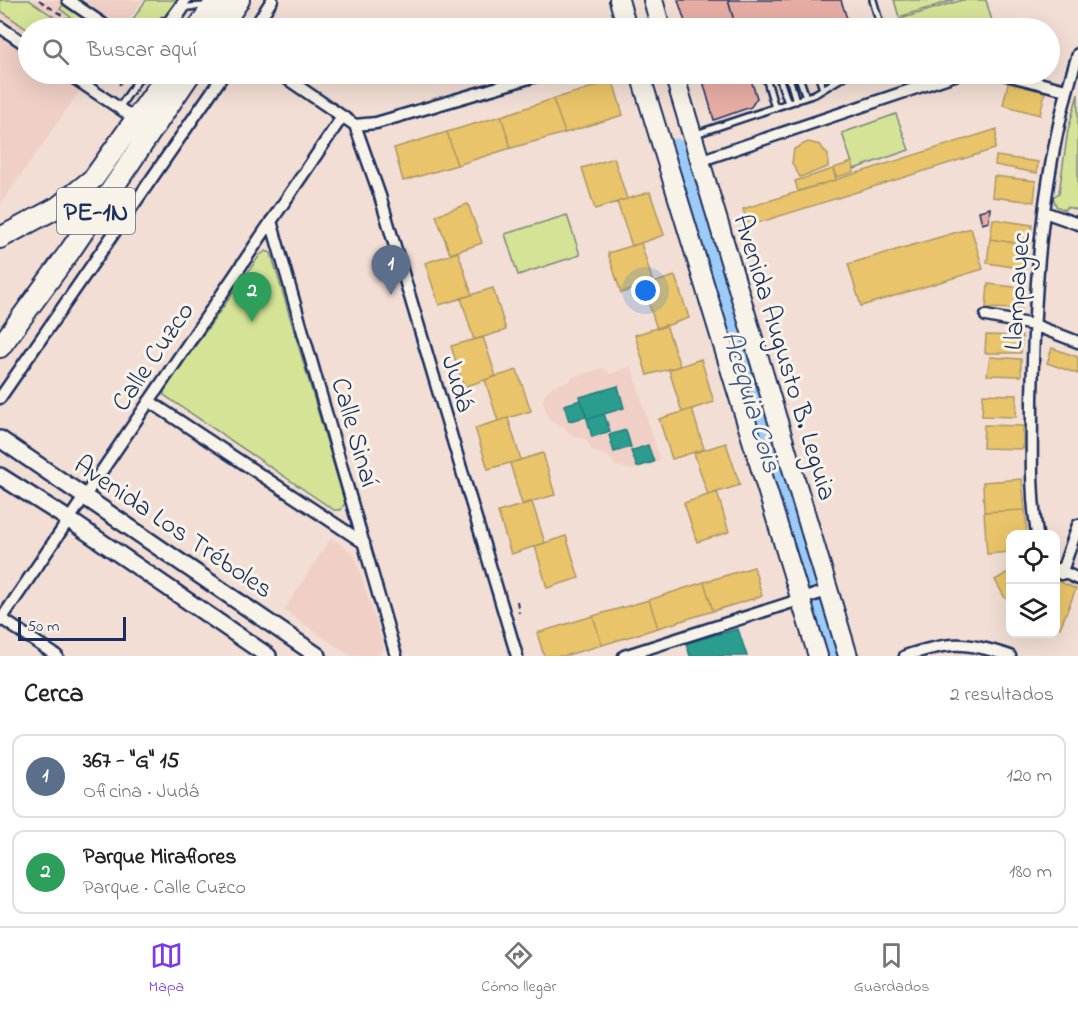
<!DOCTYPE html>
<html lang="es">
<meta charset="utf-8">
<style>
:root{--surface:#fff;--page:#f6f6f6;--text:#222;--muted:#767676;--line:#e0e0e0;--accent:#7c3aed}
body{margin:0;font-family:"Indie Flower",sans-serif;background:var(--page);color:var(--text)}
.controls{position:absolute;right:18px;bottom:18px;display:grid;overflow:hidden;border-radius:12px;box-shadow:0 6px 24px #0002}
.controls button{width:54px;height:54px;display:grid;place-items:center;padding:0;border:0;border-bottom:2px solid var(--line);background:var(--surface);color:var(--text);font:30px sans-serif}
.scale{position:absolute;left:18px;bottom:15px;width:108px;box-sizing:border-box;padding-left:6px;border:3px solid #1b2f5e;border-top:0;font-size:16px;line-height:21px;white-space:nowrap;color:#1b2f5e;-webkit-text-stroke:4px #f7f3e8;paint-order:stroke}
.you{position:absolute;left:646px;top:291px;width:21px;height:21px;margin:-15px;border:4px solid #fff;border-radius:50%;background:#1a73e8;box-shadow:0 0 0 9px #1a73e833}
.badge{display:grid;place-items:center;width:39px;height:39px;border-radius:50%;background:var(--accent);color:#fff;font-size:20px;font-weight:700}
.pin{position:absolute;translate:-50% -50px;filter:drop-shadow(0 2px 3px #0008)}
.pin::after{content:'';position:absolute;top:32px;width:21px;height:18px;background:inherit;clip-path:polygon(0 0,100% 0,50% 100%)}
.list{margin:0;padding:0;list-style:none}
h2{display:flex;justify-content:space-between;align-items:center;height:78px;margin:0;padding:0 24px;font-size:26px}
h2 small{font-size:20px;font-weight:400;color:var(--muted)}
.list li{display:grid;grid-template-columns:39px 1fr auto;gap:18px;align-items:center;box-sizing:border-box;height:84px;margin:0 12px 12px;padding:0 12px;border:2px solid var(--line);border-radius:12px}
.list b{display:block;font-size:22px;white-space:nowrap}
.list p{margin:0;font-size:20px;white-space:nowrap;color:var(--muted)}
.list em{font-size:20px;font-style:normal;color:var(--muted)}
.icon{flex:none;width:33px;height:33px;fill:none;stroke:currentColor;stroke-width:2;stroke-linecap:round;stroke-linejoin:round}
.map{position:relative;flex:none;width:1078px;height:656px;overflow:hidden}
.search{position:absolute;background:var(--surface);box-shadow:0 6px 24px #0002;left:18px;right:18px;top:18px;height:66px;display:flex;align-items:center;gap:15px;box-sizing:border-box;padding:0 21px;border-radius:33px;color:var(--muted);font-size:22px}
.sheet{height:270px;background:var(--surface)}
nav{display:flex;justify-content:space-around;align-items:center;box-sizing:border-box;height:84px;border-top:2px solid var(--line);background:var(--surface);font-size:16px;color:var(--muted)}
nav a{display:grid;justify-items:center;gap:3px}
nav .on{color:var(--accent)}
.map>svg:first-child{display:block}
.built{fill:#efcfc6}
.green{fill:#d4e396;stroke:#78897a;stroke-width:1.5}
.homes{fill:#e9c46a;stroke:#ab9766;stroke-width:1.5}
.schools{fill:#2a9d8f;stroke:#267c80;stroke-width:1.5}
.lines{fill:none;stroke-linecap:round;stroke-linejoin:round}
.canal{stroke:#9dcbf8;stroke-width:15}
.building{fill:#e7ada4;stroke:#1b2f5e;stroke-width:1.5}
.lane-casing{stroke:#1b2f5e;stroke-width:10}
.street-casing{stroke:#1b2f5e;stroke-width:15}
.secondary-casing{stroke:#1b2f5e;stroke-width:20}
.primary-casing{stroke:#1b2f5e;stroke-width:22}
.highway-casing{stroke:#1b2f5e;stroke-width:24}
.path{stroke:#1b2f5e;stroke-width:2;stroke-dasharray:6 4.5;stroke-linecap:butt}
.lane{stroke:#f7f3e8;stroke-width:5}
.street{stroke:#f7f3e8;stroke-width:10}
.secondary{stroke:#f7f3e8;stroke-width:15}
.primary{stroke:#f7f3e8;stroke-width:18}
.highway{stroke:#f7f3e8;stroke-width:20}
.labels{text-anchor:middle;stroke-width:6;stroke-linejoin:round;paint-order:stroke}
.shield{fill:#f7f3e8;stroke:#5d6a87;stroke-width:1.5}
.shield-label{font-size:26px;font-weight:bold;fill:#1b2f5e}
.street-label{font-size:27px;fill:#1b2f5e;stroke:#f7f3e8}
.water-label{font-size:28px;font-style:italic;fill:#3c5684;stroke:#f7f3e8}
</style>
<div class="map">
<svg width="1078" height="656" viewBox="0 0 1078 656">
<rect width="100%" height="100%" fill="#f2ded4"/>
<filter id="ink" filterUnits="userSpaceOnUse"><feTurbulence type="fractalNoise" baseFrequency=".0167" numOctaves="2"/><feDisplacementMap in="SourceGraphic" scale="12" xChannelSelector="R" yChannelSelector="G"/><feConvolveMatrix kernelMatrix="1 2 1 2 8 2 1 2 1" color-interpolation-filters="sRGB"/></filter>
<g filter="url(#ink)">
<path class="built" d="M0,0H143L123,28H28V35L0,16Z
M0,33L28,53V74H59L81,89L0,205Z
M631,366L660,461L633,470L616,466L608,456L592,451L586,439L575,437L568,432L563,425L554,423L548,418L543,401L546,392L553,386L570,381L571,378L603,368L610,374Z
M331,538L354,554L384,648L378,656H351L284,610Z"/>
<path class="green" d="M0,0H29L70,28L28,30L0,10Z
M146,0H178L166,18L162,16L153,28H127Z
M894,0H954L899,17Z
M962,0H986L994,28H903L900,19Z
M65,2L98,26L84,27L60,9Z
M1078,94V210L1067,207L1064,210L1056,206L1053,197L1059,193L1068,130Z
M896,114L909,150L854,169L842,133Z
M567,215L580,255L518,275L505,234Z
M266,251L271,253L345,503L341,510H334L164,395V390L260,255Z"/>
<path class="homes" d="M613,81L623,115L565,133L553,99Z
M1008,83L1045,92L1040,115L1003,105Z
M553,99L565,133L511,148L501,116Z
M501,116L511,148L457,165L447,132Z
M997,129L995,149L748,226L743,209Z
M447,132L457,165L403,181L394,148Z
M808,142L820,145L828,155V167L800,177L792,163L794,149Z
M996,156L1038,162L1037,173L995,165Z
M614,158L627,199L595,209L582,168Z
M852,162L854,172L837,177L834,168Z
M833,169L836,180L798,191L795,181Z
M994,176L1036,181L1034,202L992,197Z
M650,192L664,235L632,246L617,202Z
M468,204L482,243L450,254L436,215Z
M993,219L1032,225L1029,245L990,239Z
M971,228L983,269L861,306L848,264Z
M990,239L1029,245L1026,269L987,263Z
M641,243L653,283L621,293L608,253Z
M458,252L472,295L439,305L425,263Z
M675,276L689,318L657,329L643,286Z
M988,284L1023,288L1021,309L986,308Z
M493,288L506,330L474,340L461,298Z
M666,325L680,366L647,375L635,335Z
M986,335L1022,336L1021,353H985Z
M483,337L496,376L464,387L451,346Z
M1052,348L1078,357V374L1047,363Z
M990,357L1021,359V376L987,375Z
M701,359L714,402L682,412L669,370Z
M517,370L531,411L498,421L485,380Z
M983,394L1017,395L1016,417L982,416Z
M692,409L704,449L672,459L659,419Z
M508,418L521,460L488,469L475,428Z
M984,425L1023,426V449L983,448Z
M726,443L740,485L708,495L694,453Z
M543,453L555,495L522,504L510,463Z
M1022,479L1025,510L984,512L983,482Z
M717,492L729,532L697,542L684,503Z
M532,502L545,543L511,554L498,512Z
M1025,510L1027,534H1010V552L987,554L984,512Z
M566,536L579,578L547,588L535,546Z
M754,567L762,596L713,611L704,582Z
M1010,571V601L1005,598L995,580Z
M1056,580L1076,589L1060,628L1056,626Z
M704,582L713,611L658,628L649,600Z
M649,600L658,628L602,645L593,616Z
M593,616L602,645L564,656H544L537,633Z"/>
<path class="schools" d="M618,386L624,408L587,419L580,397Z
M581,400L586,417L569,421L564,405Z
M604,414L610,431L592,437L587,419Z
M626,430L631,447L614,452L609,435Z
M648,445L654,462L637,467L631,451Z
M738,629L747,656H690L686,643Z"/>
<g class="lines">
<path class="canal" d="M676,146L830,656"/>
</g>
<path class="building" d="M678,0H728L736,28H687Z
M728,0H841L850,28H736Z
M701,74H749L757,98L751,107L714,120Z
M990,208L989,222L982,224L979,211Z"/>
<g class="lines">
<defs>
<path id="lane" d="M873,0L881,28
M173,28L187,7L205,6
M765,74L775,108
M778,74L788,103
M788,74L796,101
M798,74L806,97
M818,74L823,89
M830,74L833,83
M119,108L142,74
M696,134L815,94L848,74"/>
<path id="street" d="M68,0L103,24L101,28
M0,27L28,46
M159,28L163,24L166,26L185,0
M254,28L272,0
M68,74L137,120
M280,74L355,125L376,123L543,74
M1003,74L1066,90
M355,125L380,196L517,656
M699,161L958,74
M1044,212L1078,224
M271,221L396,656
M986,316L1034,325L1078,342
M0,398L224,74
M149,401L364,543
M1037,534C1030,491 1032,446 1032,402C1034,286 1042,165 1078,54
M1057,569L1078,579
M1061,574L1078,525
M2,619L57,656
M0,621L342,117
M624,656L827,591
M905,656C950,641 965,641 1010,656"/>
<path id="secondary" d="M0,439L318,656
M0,476L68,519L268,656"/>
<path id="primary" d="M619,0L627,28
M653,0L661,28
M640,74L818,656
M674,74L848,656"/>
<path id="highway" d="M198,28L217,0
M220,28L239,0
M0,238L58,207L94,178L168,74
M0,347L70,251L190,74"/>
</defs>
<use href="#lane" class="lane-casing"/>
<use href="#street" class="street-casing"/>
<use href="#secondary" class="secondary-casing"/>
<use href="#primary" class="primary-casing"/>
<use href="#highway" class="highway-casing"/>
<path class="path" d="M39,0L81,28
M119,85L127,74
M517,601L519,613"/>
<use href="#lane" class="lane"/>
<use href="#street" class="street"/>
<use href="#secondary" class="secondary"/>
<use href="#primary" class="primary"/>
<use href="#highway" class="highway"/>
</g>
</g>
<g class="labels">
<rect class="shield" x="57" y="188" width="78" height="46" rx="4.5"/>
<g class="shield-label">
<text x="96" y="220">PE-1N</text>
</g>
<g class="street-label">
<text transform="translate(1016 291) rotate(-86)" y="9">Llampayec</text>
<text transform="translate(152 356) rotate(-56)" y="9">Calle Cuzco</text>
<text transform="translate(786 357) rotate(73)" y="9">Avenida Augusto B. Leguia</text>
<text transform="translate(459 383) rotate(73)" y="9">Judá</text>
<text transform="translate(356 432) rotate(74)" y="9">Calle Sinaí</text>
<text transform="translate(174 526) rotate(34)" y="9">Avenida Los Tréboles</text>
</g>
<g class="water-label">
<text transform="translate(753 401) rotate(73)" y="10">Acequia Cois</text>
</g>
</g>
</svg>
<div class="controls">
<button><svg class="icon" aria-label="locate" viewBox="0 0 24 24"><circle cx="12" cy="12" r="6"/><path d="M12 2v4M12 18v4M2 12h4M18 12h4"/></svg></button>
<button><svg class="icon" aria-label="layers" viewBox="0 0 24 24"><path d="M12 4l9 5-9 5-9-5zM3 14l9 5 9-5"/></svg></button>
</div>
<div class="scale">50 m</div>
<div class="you"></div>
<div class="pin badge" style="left:391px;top:295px;background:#5c6f8a">1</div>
<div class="pin badge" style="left:252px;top:322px;background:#2e9e5b">2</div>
<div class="search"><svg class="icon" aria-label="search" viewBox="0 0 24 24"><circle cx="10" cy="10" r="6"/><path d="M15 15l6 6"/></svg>Buscar aquí</div>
</div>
<section class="sheet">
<h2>Cerca<small>2 resultados</small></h2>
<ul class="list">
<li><span class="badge" style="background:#5c6f8a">1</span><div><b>367 - &quot;G&quot; 15</b><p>Oficina · Judá</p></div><em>120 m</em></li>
<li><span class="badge" style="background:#2e9e5b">2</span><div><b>Parque Miraflores</b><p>Parque · Calle Cuzco</p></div><em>180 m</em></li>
</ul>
</section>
<nav>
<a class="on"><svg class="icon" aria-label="map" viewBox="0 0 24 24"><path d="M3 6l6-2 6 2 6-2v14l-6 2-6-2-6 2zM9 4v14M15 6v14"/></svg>Mapa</a>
<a><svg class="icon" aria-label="directions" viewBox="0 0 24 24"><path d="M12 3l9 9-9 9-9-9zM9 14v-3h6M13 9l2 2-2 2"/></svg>Cómo llegar</a>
<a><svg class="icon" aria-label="saved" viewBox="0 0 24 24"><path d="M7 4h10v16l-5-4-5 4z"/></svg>Guardados</a>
</nav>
